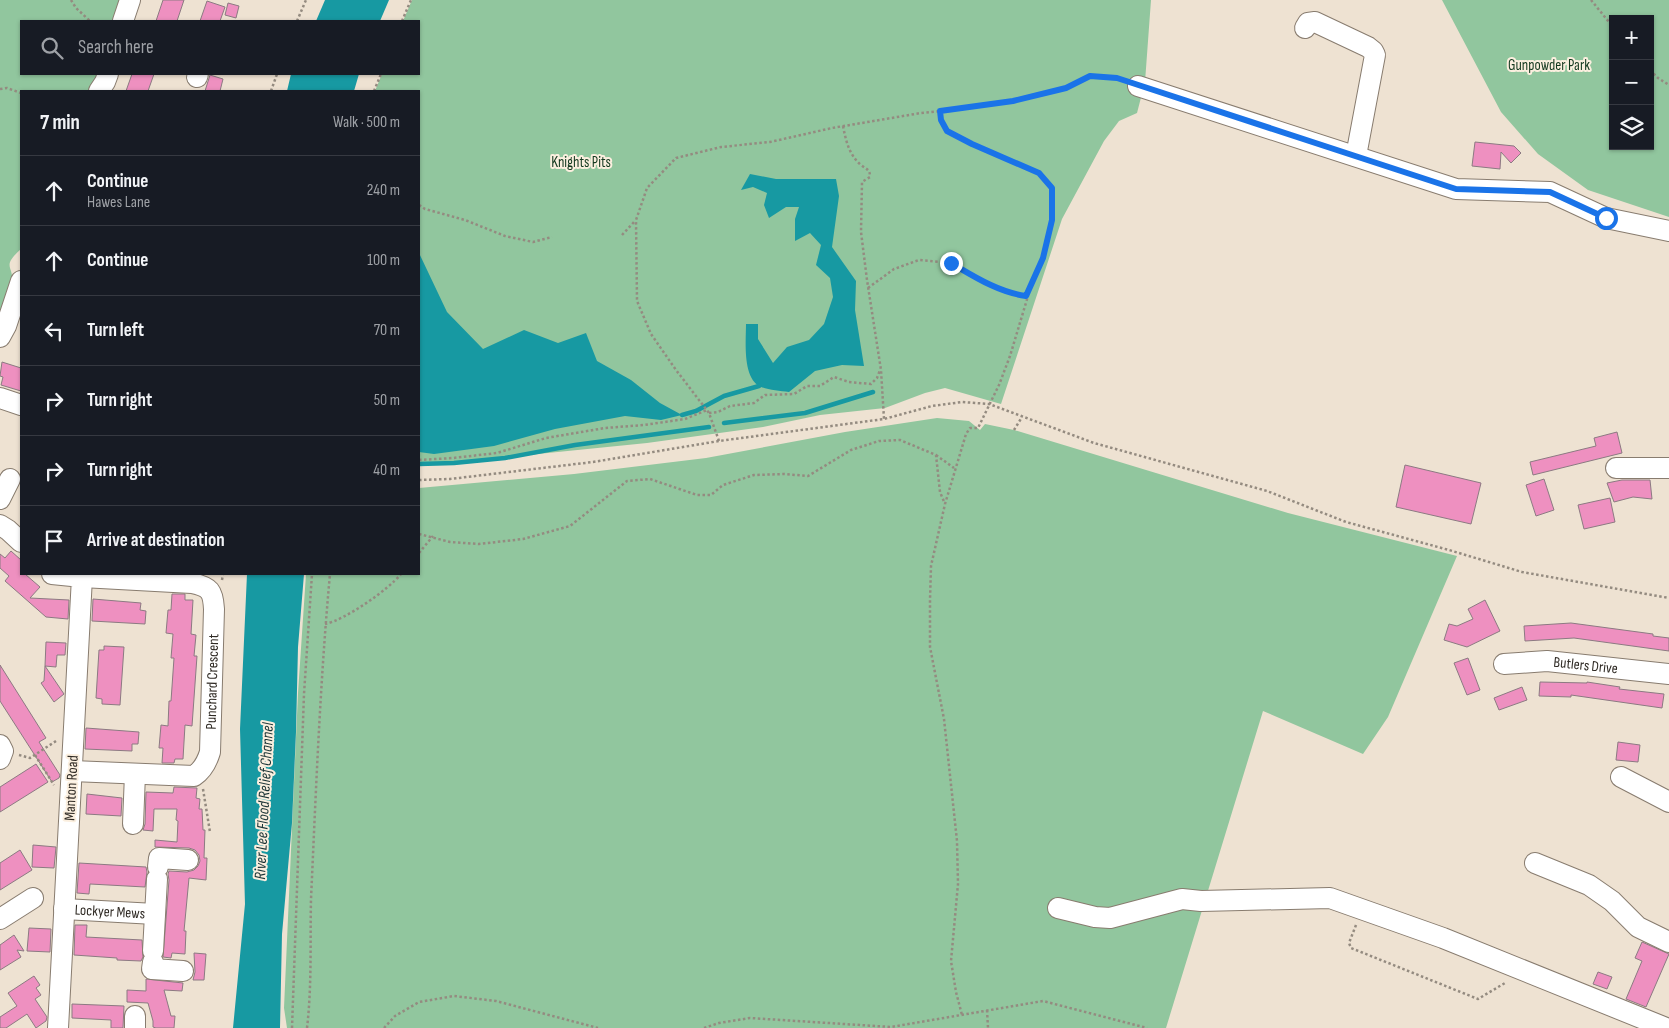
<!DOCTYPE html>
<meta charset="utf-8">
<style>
:root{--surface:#171b24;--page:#20242c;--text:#f1f3f6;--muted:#9ea1a6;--line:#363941}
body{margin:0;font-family:"Sofia Sans Condensed",sans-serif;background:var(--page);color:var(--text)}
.controls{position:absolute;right:15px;top:15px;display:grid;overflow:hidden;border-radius:0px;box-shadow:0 1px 4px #0004}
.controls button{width:45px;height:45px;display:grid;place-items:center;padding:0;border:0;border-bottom:1px solid var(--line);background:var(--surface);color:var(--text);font:25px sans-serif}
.stop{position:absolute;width:15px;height:15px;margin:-11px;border:4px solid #1a73e8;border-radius:50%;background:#fff}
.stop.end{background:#1a73e8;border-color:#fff;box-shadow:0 1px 5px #0008}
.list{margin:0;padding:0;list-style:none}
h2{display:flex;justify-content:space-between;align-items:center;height:65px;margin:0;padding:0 20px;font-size:21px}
h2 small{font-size:16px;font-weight:400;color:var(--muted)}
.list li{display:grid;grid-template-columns:32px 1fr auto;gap:15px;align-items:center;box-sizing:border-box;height:70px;padding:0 20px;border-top:1px solid var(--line)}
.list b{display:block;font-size:19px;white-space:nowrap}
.list p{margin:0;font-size:16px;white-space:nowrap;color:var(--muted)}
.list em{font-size:16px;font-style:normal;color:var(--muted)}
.icon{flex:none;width:28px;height:28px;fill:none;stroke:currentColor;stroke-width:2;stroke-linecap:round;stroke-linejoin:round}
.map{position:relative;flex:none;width:1669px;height:1028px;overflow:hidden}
.search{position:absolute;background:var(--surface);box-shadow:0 1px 4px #0004;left:20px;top:20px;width:400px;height:55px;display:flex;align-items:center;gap:12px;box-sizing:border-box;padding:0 18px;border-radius:0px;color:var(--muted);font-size:19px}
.panel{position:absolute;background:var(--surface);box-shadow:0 1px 4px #0004;left:20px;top:90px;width:400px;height:485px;border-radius:0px}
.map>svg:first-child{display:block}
.green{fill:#91c69e;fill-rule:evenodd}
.water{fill:#1799a2}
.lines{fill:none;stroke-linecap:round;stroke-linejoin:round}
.stream{stroke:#1799a2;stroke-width:4.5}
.building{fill:#ee90c0;stroke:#8c7a82}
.minor-casing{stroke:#887c6f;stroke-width:22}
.path{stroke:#948b80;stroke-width:2.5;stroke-dasharray:2.5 2.5;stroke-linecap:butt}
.minor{stroke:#fff;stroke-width:20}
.route{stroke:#1a73e8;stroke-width:6}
.labels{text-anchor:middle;stroke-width:4;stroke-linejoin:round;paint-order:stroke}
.park-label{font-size:15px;fill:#13391f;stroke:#fbefdf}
.street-label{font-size:15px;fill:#2f2a24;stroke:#fbefdf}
.water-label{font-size:16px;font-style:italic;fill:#1a3335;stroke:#fbefdf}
</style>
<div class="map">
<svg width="1669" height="1028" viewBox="0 0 1669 1028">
<rect width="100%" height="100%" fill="#eee2d2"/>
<path class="green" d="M0,0H122L116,21H21V74H99L89,91H21V249C0,268 15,265 12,285C10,297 4,309 0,320Z
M412,0H1151L1145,82L1137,113L1119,121L1104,141L1062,219L1001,404L945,388L925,393L885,408L820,415L763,427L647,443L419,466V91H375L382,74H419V21H403Z
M1442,0H1669V217L1588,190L1538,154L1501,112ZM1613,19H1650V146H1613Z
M937,418L969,421L980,430L985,424L1014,430L1288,513L1457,556L1388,717L1363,754L1263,711L1166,1028H287L284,1008L298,693L306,574H419V488L574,474L706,458L845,432Z"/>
<path class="water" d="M325,0H389L380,21H316Z
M291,74H359L354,91H287Z
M750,174L776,179H836L839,196L832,247L856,281L855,310L864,366L842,365L815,371L789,392C780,391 769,390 761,387C742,379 746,341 746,324H758V339L773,363L787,347L809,340L824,324L833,297L830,278L816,265L821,245L810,233L795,241V219L799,207H786L769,218L764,205L767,193L753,187L741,190Z
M419,253L447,312L483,349L524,330L558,343L586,333L597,361L631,380L660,403L682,415L661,420L625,416L555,429L494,446L434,454L419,452Z
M247,574H304L298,647L296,732L292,823L282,934L280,1028H233L245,904L240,729Z"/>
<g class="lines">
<path class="stream" d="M682,415L696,411L724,396L759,386
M724,423L805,413L873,392
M419,464L454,463L505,458L575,445L709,427"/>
</g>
<path class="building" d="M163,0H184L177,21H156Z
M207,1L225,7L220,21H200Z
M228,3L239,6L236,18L225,15Z
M132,74H154L148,91H126Z
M210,75L223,79L220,91H205Z
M1475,142L1514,146L1521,153L1511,163L1501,152L1500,169L1472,166Z
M2,362L21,368V391L1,385L3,377L0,376Z
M1617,432L1622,453L1533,475L1530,462L1596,446L1594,438Z
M1405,465L1481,483L1471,524L1396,507Z
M1544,479L1554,510L1536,516L1526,485Z
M1622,480H1650L1652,499L1633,497L1614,502L1607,483Z
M1610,498L1615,522L1584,529L1578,505Z
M11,551L21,560V574H25L40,587L30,598L69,600L68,619L46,617L5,581L9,576L0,568V554L5,558Z
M172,594H185V600H193L191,634L196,635L194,656H197L192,726L185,725L183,759H175L174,763H162L163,748H159L161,725L168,726L169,701H171L174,658H171L173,634L166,633L168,610H171Z
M93,599L141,603L140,610L146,611L145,624L92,621Z
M1485,600L1500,631L1467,647L1444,640L1449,624L1457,626L1473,619L1468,609Z
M1571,623L1653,634V636L1669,638V651L1574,638L1525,641L1524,626Z
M46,642L66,643L65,655H57L56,667L45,666Z
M104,646L124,647L120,705L102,704V699L96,698L99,650H104Z
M1468,658L1480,690L1467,695L1454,663Z
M0,665L46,738L39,742L60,775L59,778L52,782L0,701Z
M45,666L64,694L54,702L41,683L44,681Z
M1540,682L1587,683V682L1620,687L1619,689L1664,694L1662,708L1571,695V697L1539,696Z
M1522,687L1527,700L1499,710L1494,698Z
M86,728L139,732L138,744H132V751L85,749Z
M1618,742L1640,745L1638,762L1616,760Z
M36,764L48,782L0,812V787Z
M174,787L197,788L196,798L200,799L199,809H202L203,830H205L204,858H207L206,880L189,878L184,931H186L185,954L172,953L171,958L163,957L169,880L168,874L169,871L187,872L194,870L198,866L200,861L199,855L195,850L189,848L155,847V840L177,842L178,821L176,820L177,809H154L153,831L143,830L145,824L146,792L173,793Z
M87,794L122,798L121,816L86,814Z
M33,845L56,847L54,868L32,867Z
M20,850L32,870L0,890V863Z
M79,863L146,867L147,872L145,887L90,884L89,894L77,893Z
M75,925H87L86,937L142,940L143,957L141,961L117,960V958L74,955Z
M29,928L51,929L50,952L27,951Z
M14,935L24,951L17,950L21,957L0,970V945Z
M1642,942L1669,954L1646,1007L1626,999L1642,961L1635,958Z
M194,953L206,954L204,980H193L195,972Z
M1598,972L1612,977L1607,989L1593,984Z
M34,976L40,985L36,988L41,995L35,999L47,1017L46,1021L36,1028L27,1014L6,1028H0V1017L17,1006L8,993Z
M146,979L183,983L182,991L164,990L171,1016H175L174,1028H156L153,1027V1021L148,1003L127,1002V990L146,991Z
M72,1004L124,1006L123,1028H111V1020L72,1018Z"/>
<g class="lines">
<defs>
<g id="minor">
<path d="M123,21L130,0"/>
<path d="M1305,28L1308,23L1315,22L1368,47L1373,51L1375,55L1356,156"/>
<path d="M197,77L198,74"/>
<path d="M1138,86L1456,189L1550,192L1606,218L1669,231"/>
<path d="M99,91L105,82L108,74"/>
<path d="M0,337L6,326L21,281"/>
<path d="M0,398L21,405"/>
<path d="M1616,468H1669"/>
<path d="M0,499L10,479"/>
<path d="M0,525L8,530L21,542"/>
<path d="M52,574L82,577L58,1028"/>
<path id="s1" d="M1504,664L1547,661L1669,674"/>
<path d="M0,745L3,751L0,759"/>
<path id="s2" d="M72,771L194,776C203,770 207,762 210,752L214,609C213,591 210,587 192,583L82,577"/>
<path d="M1621,777L1669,802"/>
<path d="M133,824L135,774"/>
<path d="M1535,863L1589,885L1612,901L1638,927L1669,942"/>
<path d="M158,867L159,858L188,860"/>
<path d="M1058,908L1095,917L1110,918L1182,899L1201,901L1330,898L1443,938L1666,1028"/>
<path id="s3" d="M64,909L155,914"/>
<path d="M0,919L33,898"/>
<path d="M153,951L157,879"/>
<path d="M153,962L152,969L183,971"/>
<path d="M135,1028V1016"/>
</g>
</defs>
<use href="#minor" class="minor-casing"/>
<path class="path" d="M71,0L76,8L90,21
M1591,0L1613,27
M297,21L306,0
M402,21L411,0
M1650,70L1658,78L1669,85
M0,89L7,88L21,93
M271,91L277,74
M374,91L381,74
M940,111L941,120L947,131L972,145L1039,173L1052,188V220L1043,258L1026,296H1028L1010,356L999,385L978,428H970L966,434L945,504L931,566L930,600V647L944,719L957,841L958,884L951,961L956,992L962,1015
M843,126C846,141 849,155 861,165C867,170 870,169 870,177L862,182L861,232L867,280L881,370L884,419
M419,205L425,209L465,220L505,236L533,242L552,237
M622,235L635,221
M868,288L894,269L919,260L951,263L989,285L1009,293L1026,296
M709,413L718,412L730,406L754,403L765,395L794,394L807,386H820L834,377L849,382L871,384L877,378L880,370
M1014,430L1022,417
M719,441L709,413L676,370L651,334L637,301L636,220L647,188L676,158L721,147L770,142L832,128L921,113L963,109L1013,101L1065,88L1090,76L1117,78L1122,80
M936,455L954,468
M419,460L453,458L497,453L546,438L605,428L644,425L685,419L707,410
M419,480L450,479L593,462L719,441L884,419L932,406L962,402L989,404L1094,443L1267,491L1346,522L1449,550L1522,572L1669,598
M419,534L450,542L479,544L523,539L570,526L627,481L650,479L697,495H711L723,485L754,475L784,474L808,476L851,450L879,441L900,440L936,455L940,492L945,504
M419,553L433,536
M222,580L223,574
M325,624C345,620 388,590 401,574
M19,755L30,758L56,741
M35,755L54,785
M203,789L210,832
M1356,925L1349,943L1351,948L1478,999L1505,983
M987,1010L988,1028
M292,1028L304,694L312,574
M307,1028C312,985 310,942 311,899C316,791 320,682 330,574
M384,1028L395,1016L419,1002L454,996L496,1001L598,1028
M704,1028L719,1023L750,1018L891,1027L1043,1001L1147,1028"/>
<use href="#minor" class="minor"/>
</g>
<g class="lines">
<path class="route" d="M951,263C975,277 998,292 1026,296L1043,258L1052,220V188L1039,173L972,144L947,131L941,120L940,111L1013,101L1066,88L1090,76L1117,78L1456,189L1550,192L1606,218"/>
</g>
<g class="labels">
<g class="park-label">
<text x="1549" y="70">Gunpowder Park</text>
<text x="581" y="167">Knights Pits</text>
</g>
<g class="street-label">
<text dy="5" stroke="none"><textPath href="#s1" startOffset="82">Butlers Drive</textPath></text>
<text dy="5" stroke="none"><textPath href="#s2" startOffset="222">Punchard Crescent</textPath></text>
<text transform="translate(71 788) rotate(-87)" y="5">Manton Road</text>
<text dy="5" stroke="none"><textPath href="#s3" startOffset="46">Lockyer Mews</textPath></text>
</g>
<g class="water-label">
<text transform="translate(263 801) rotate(-87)" y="6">River Lee Flood Relief Channel</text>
</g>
</g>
</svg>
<div class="controls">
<button>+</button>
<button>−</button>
<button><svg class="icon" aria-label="layers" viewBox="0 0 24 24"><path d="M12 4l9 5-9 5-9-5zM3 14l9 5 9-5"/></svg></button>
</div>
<div class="stop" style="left:1606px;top:218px"></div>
<div class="stop end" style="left:951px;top:263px"></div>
<div class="search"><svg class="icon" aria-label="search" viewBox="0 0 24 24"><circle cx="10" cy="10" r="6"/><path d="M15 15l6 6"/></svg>Search here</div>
<section class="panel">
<h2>7 min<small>Walk · 500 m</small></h2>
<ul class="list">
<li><svg class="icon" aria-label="ahead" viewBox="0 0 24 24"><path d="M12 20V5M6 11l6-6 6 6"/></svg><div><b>Continue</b><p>Hawes Lane</p></div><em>240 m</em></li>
<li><svg class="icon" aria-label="ahead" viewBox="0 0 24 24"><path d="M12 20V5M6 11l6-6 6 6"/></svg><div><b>Continue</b></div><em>100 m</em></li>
<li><svg class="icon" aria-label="left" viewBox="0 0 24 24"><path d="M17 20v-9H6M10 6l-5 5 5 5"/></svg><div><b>Turn left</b></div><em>70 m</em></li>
<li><svg class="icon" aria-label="right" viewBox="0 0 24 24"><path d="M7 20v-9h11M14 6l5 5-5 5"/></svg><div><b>Turn right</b></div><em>50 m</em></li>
<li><svg class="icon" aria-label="right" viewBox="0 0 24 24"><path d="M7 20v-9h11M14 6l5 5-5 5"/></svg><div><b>Turn right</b></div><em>40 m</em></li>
<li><svg class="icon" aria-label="arrive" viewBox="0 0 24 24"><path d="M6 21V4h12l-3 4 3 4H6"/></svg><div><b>Arrive at destination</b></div></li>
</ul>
</section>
</div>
